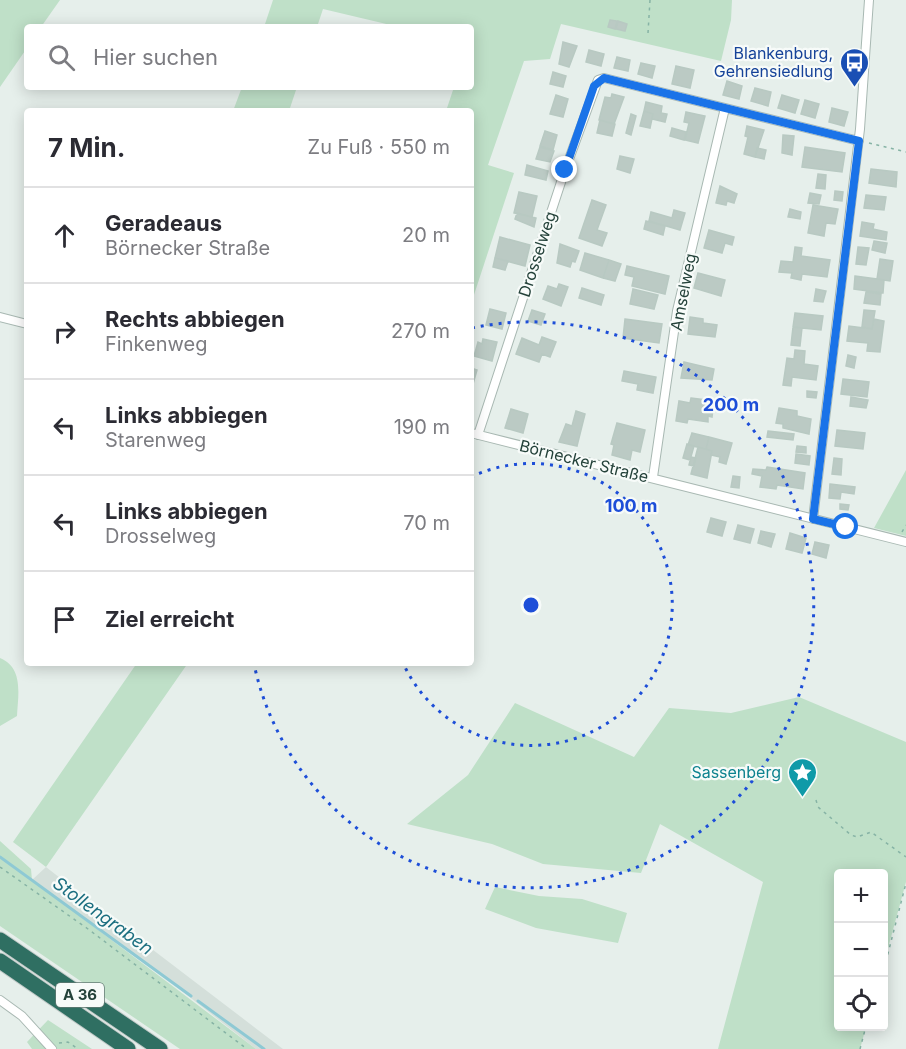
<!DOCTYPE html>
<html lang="de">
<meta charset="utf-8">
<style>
:root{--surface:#fff;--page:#f7f7f7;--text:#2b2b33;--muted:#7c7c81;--line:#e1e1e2}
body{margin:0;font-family:Inter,sans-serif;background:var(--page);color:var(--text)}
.controls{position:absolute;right:18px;bottom:18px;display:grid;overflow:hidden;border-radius:6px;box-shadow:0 3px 15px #0003}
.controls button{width:54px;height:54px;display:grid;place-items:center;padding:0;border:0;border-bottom:2px solid var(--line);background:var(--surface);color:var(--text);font:30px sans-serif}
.stop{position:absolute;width:18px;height:18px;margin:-14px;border:4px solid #1a73e8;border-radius:50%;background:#fff}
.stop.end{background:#1a73e8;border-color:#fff;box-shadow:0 2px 6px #0008}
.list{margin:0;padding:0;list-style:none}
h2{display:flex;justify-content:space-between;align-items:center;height:78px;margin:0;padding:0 24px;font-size:26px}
h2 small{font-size:20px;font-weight:400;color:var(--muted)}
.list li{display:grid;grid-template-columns:39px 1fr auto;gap:18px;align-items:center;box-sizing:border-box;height:96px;padding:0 24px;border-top:2px solid var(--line)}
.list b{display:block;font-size:22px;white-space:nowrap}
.list p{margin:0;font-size:20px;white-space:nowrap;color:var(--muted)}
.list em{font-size:20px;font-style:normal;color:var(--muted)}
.icon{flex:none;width:33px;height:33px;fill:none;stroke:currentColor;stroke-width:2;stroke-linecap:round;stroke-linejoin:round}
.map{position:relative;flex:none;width:906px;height:1049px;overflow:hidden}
.search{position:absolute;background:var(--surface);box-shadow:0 3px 15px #0003;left:24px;top:24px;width:450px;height:66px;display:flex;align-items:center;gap:15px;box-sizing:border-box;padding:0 21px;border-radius:6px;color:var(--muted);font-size:22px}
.panel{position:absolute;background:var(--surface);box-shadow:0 3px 15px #0003;left:24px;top:108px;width:450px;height:558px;border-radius:6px}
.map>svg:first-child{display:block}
.built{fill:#d4dfda}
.green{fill:#bfe0c8}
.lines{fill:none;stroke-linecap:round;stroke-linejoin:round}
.stream{stroke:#8ec9d4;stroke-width:3}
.building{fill:#bbcac4;stroke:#b8c9c2;stroke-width:1.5}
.minor-casing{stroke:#a8b8b2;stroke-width:10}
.motorway-casing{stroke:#c2cac8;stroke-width:17}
.path{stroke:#86b3a5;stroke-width:1.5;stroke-dasharray:3 4.5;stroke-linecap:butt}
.minor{stroke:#fff;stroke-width:8}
.motorway{stroke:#2f6f62;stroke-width:15}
.route{stroke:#1a73e8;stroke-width:8}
.ring{fill:none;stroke:#1d4ed8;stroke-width:3;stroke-dasharray:3 6}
.labels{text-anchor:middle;stroke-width:4.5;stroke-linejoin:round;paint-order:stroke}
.shield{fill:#f7fbf9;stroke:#637a73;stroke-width:1.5}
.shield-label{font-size:15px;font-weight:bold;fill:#24423a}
.transit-label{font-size:16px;fill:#164399;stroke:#f7fbf9;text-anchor:end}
.street-label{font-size:16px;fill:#24423a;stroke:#f7fbf9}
.culture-label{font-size:16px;fill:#0d838f;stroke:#f7fbf9;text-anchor:end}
.water-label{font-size:18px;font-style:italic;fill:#1c6f80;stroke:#f7fbf9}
.centre{fill:#1d4ed8;stroke:#f7fbf9;stroke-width:3}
.ring-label{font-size:18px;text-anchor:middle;font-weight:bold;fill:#1d4ed8;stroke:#f7fbf9;stroke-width:4.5;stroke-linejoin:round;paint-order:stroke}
</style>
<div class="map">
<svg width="906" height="1049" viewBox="0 0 906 1049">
<rect width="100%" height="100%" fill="#e6efeb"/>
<path class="built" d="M46,867L119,924L283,1049H256L136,955L32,880Z"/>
<path class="green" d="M0,0H60L41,27H27V48L0,87Z
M273,0H732L731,20L721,61L561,24L550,59L524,61L488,165L514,173L471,304V111H446L454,87H471V27H399L323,9L317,27H264Z
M242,87H297L289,111H233Z
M906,470V536L874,528Z
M0,658C24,668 18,695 17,716L0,726Z
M137,663H188L46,867L13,842Z
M799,697L906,742V882L884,963V874H838V1026L866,1027L860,1049H718L763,882L660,824L641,873L543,864L492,844L407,824L468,775L515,703L634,757L669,708L731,713Z
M0,841L31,869L32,880L256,1049H180L0,926Z
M495,887L539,896L582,899L627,913L618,943L536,928L485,909Z
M48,1020L92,1049H32L27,1042Z"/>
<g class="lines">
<path class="stream" d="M0,857L191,996
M198,1001L264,1049"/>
</g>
<path class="building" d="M610,20L617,21L615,29L608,27Z
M618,21L627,24L625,31L616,29Z
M563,42L577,46L569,67L559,64Z
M589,50L604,54L601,66L586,62Z
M617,57L630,60L628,71L614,68Z
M641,63L655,66L652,78L638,74Z
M676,66L694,70L690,88L672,84Z
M553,72L566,76L563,87L550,84Z
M727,81L742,86L739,99L723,95Z
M755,88L771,92L768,106L751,101Z
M612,94L624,97L614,124L599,120L605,97L611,98Z
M556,95L568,99L563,117L550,114Z
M782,95L799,100L795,113L778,108Z
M805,100L819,104L815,118L801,114Z
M646,102L662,106L661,113L667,114L665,122L652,119L653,114L644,111Z
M832,108L848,112L844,126L829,122Z
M644,111L653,114L650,128L640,126Z
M686,112L705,116L698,143L685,140L689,123L684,122Z
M631,114L636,116L631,135L626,133Z
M600,120L615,124L612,136L597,133Z
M747,126L764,130L755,157L744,154L748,137L745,136Z
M672,128L686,132L684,140L670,136Z
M545,131L557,135L553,150L540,146Z
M783,135L794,136L792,155L782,153Z
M540,147L554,151L550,162L536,159Z
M805,147L845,153L842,172L802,167Z
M757,148L766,150L764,159L755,157Z
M620,156L634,159L630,173L617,169Z
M527,165L548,171L546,180L525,175Z
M871,169L897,172L896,187L869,183Z
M818,174L826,175L825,189L816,188Z
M720,186L737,194L734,203L727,201L726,205L716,203Z
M835,191L843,192L842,201L834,200Z
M519,192L537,196L532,217L514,213Z
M810,193L821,195L819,204L808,203Z
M866,195L886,197L884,210L864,208Z
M592,200L606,205L597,230L607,233L602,246L579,238Z
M813,205L838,209L835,224L826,223L824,236L808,233Z
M790,209L801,212L800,219L788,217Z
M674,210L685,213L680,230L649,221L651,212L672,218Z
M517,213L536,218L534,227L515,219Z
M646,221L665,226L663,235L644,229Z
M862,222L874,224L873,229L887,232L886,240L860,236Z
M709,230L734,237L732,245L725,243L722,253L704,248Z
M500,237L530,245L525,266L495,258Z
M874,241L887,243L885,253L872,250Z
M560,244L579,251L575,262L572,261L570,267L557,263Z
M795,247L802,248L801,256L830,260L827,277L802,274L801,280L791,278L792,273L779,272L781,261L793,262Z
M858,247L869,248L866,265L856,264Z
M585,253L609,260L603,278L580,270Z
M495,258L508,261L505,270L493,267Z
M880,259L893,261L890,281L877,279Z
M609,260L621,264L615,281L603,278Z
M627,266L669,276L665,294L632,286L634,277L625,275Z
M698,273L725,280L721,296L694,288Z
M855,276L884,280L883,293L854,289Z
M559,284L568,287L561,306L543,299L548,286L557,289Z
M582,288L604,295L601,305L579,298Z
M633,289L658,295L654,309L630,304Z
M816,289L826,291L823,302L814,301Z
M866,292L881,294L880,305L864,303Z
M490,309L506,313L502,329L486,325Z
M532,310L545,314L541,325L528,321Z
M864,310L875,311L872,329L862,327Z
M795,313L823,316L821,330L793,327Z
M690,317L703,319V323L717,325L715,337L688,334Z
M625,319L662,324L659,343L623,338Z
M874,319L884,321L880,352L867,351L868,343L847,341L849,326L872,329Z
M793,327L802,328L800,346L791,345Z
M542,337L556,342L550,357L542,354L539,362L516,354L522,338L539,345Z
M483,339L497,342L492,361L474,356L478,342L482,344Z
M795,350L805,351L804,364L818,366L816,380L792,377L791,386L783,385L787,358L794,359Z
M848,355L856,357L854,368L846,366Z
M684,362L714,369L712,380L681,378Z
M471,368L477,370L473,384H471Z
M624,371L656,377L653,393L637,390L638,384L622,381Z
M843,379L869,382L867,397L841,394Z
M807,391L817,392L816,398L807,397Z
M851,397L868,400L866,408L850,406Z
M691,398L714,401L712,417L708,416V422L688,419L687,423L676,421L679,401L690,403Z
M779,408L797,411V416L811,419L809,434L783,428V424L776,423Z
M511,409L528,414L523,433L505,428Z
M576,411L585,414L577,446L559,442L566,424L572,426Z
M617,423L645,430L640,452L632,450L630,460L612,455L614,445L611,444Z
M837,430L865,433L863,449L835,446Z
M768,431L794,434L793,440L767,437Z
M692,433L709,437L706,449L688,445Z
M709,437L732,443L726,464L719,462L720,457L711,455L712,451L706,449Z
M687,444L694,446L690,460L683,458Z
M797,446L806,447V453L796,452Z
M698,447L712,451L707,478L691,474Z
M796,454L810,456L809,465L795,463Z
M691,457L696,458L694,466L689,465Z
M834,458L842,459L841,475L832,474Z
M767,467L805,473L803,489L777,485L776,489L760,487L762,476L752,474L753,469L766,470Z
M733,476L740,477L739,488L731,487Z
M830,484L855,487L854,494L841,492L840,499L829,498Z
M840,504L849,505L848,510L840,509Z
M711,518L726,522L722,536L707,532Z
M738,525L754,529L750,543L734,539Z
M761,531L775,534L771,547L758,543Z
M790,533L806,538L802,553L786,549Z
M815,542L829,545L826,558L812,554Z"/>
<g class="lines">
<defs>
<path id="minor" d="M0,317L27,324
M471,433L906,542
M478,435L565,170L598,80L604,78L859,141
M653,477L677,311L725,108
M813,519L860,129L869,0
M0,1000L22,1016L52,1049"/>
<path id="motorway" d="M0,940L160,1049
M0,961L128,1049"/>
</defs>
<use href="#minor" class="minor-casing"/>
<use href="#motorway" class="motorway-casing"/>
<path class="path" d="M648,33L650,0
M869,143L906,152
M902,532L906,525
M816,800L818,807L851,835L857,837L871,832L906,857
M0,867L88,929L247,1049
M884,969L906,883
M59,1043L68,1042L78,1049
M860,1049L866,1026"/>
<use href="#minor" class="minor"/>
<use href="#motorway" class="motorway"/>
</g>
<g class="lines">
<path class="route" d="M565,170L594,86L604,78L859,141L813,519L846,527"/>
</g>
<g class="ring">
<path d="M471 477A141 141 0 1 1 403 663"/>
<path d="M472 328A283 283 0 1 1 254 664"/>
</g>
<defs>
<symbol id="bus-pin" viewBox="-11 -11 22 30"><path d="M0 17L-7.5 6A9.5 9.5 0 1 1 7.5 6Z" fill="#1a4fb4" stroke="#f7fbf9"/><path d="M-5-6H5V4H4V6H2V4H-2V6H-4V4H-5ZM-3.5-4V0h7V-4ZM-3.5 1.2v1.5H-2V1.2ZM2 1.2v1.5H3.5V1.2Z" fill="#fff"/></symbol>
<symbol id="sight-pin" viewBox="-11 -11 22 30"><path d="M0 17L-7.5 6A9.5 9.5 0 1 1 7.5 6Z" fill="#0f9aa8" stroke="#f7fbf9"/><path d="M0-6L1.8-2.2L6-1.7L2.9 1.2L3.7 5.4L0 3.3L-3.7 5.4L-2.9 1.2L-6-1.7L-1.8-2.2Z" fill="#fff"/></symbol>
</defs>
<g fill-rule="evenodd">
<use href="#bus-pin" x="838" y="46" width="33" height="45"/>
<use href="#sight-pin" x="786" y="756" width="33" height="45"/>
</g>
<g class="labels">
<rect class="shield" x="56" y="983" width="48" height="24" rx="4.5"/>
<g class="shield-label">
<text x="80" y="1000">A 36</text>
</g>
<g class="transit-label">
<text x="833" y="59">Blankenburg,<tspan x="833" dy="18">Gehrensiedlung</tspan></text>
</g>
<g class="street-label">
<text transform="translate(537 254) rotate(-72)" y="6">Drosselweg</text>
<text transform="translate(683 292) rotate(-79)" y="6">Amselweg</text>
<text transform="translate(584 461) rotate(14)" y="6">Börnecker Straße</text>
</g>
<g class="culture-label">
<text x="781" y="778">Sassenberg</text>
</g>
<g class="water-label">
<text transform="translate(103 916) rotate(36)" y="6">Stollengraben</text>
</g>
</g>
<circle cx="531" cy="605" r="9" class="centre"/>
<g class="ring-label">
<text x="731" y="411">200 m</text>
<text x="631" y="512">100 m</text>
</g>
</svg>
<div class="controls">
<button>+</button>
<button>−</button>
<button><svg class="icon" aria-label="locate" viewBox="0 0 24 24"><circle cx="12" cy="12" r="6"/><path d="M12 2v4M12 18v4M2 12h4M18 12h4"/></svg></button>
</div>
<div class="stop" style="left:846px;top:527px"></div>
<div class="stop end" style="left:565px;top:170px"></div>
<div class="search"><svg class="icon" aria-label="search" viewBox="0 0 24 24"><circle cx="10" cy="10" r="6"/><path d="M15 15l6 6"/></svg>Hier suchen</div>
<section class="panel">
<h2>7 Min.<small>Zu Fuß · 550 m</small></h2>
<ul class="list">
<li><svg class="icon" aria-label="ahead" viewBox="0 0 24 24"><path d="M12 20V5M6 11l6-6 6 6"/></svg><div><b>Geradeaus</b><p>Börnecker Straße</p></div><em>20 m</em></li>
<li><svg class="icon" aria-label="right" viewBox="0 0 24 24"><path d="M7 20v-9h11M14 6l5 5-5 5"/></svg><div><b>Rechts abbiegen</b><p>Finkenweg</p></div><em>270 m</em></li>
<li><svg class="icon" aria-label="left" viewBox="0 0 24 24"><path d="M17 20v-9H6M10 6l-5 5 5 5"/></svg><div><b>Links abbiegen</b><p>Starenweg</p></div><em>190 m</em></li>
<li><svg class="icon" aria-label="left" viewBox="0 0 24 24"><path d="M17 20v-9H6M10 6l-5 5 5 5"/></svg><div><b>Links abbiegen</b><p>Drosselweg</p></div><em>70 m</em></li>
<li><svg class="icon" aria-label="arrive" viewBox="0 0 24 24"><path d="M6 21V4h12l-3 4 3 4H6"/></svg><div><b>Ziel erreicht</b></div></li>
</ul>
</section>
</div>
